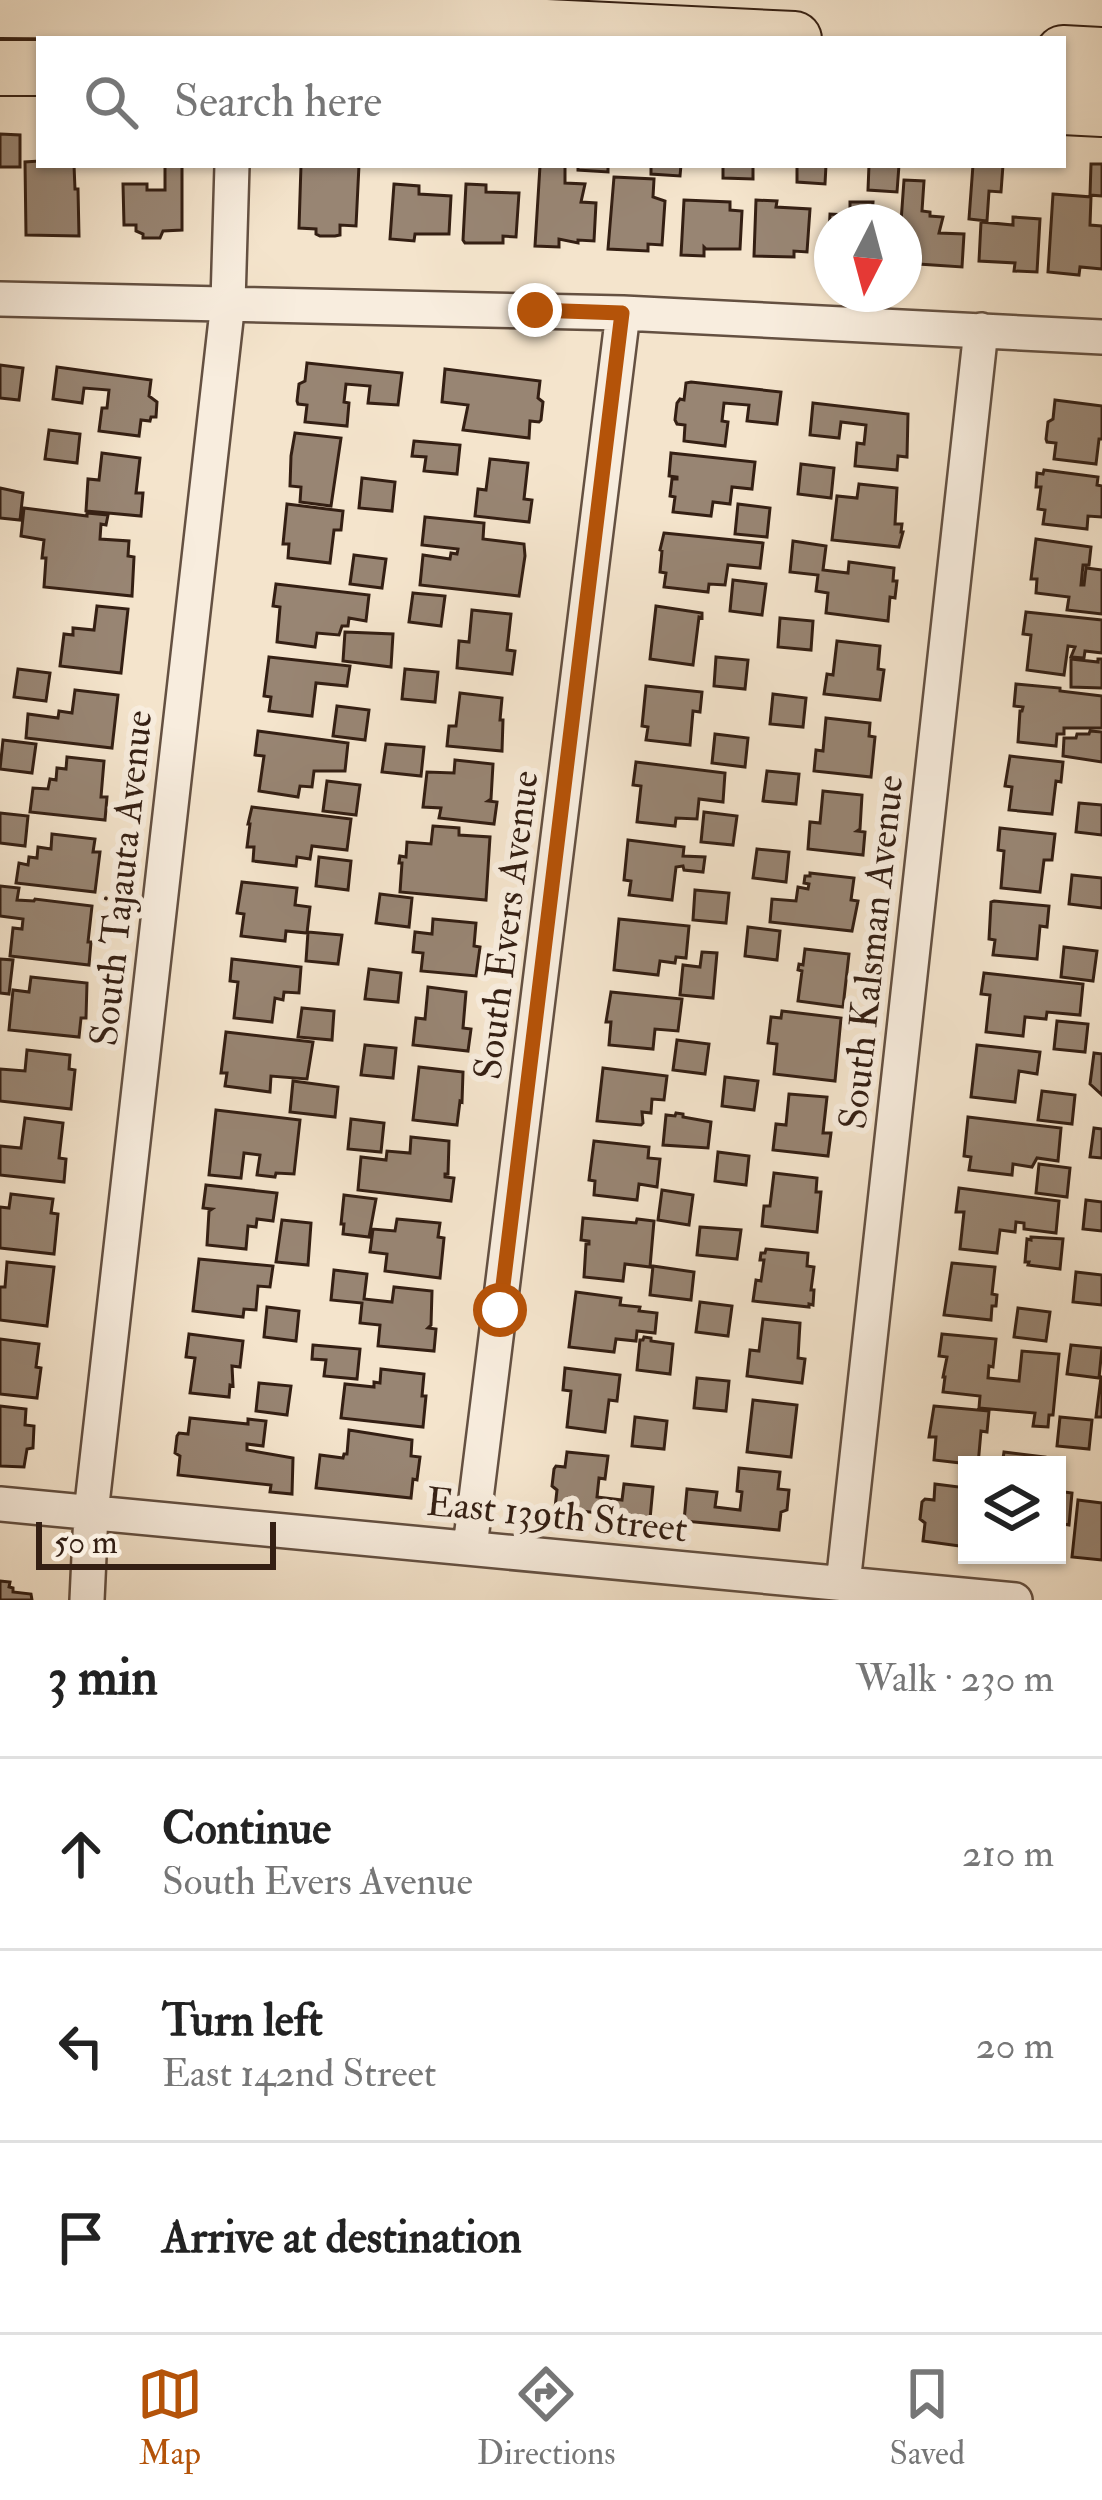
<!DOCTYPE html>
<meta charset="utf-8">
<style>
:root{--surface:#fff;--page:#f2f2f2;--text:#222;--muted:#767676;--line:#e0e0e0;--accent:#b45309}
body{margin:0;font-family:"IM FELL Double Pica",serif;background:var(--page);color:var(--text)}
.controls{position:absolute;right:36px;bottom:36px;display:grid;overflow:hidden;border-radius:0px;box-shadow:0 3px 9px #0004}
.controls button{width:108px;height:108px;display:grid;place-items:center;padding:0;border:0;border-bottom:3px solid var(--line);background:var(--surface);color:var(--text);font:60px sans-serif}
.compass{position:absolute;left:814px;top:204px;width:108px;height:108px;border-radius:50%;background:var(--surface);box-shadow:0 3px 9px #0004;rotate:186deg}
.scale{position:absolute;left:36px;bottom:30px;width:240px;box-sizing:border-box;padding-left:12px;border:6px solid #341f13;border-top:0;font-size:33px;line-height:42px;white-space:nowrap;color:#341f13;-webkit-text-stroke:9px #f8edde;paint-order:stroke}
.stop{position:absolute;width:36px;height:36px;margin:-27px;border:9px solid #b45309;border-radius:50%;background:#fff}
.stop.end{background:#b45309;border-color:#fff;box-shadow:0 3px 12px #0008}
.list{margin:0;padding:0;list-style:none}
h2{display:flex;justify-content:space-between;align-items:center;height:156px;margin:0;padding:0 48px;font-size:51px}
h2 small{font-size:39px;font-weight:400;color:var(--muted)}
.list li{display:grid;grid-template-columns:78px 1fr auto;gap:36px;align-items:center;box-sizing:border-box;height:192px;padding:0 48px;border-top:3px solid var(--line)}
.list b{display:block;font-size:45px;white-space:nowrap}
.list p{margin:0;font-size:39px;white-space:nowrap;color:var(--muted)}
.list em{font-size:39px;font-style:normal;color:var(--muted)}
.icon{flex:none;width:66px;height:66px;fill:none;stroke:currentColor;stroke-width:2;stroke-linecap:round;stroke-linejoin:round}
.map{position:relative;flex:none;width:1102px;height:1600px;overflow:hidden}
.search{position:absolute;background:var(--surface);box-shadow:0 3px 9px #0004;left:36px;right:36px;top:36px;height:132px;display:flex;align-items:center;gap:30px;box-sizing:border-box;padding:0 42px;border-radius:0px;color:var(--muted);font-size:45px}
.sheet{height:732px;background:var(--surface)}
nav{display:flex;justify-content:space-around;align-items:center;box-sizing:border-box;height:168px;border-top:3px solid var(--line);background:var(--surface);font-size:33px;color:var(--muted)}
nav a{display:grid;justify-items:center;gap:6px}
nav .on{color:var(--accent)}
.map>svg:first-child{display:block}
.building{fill:#988573;stroke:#341f13;stroke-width:3}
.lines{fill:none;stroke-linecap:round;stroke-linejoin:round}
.street-casing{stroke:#645041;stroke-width:38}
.primary-casing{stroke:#341f13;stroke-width:58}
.street{stroke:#f8edde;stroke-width:33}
.primary{stroke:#f4e4cc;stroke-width:54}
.route{stroke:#b45309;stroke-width:15}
.labels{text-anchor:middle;stroke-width:12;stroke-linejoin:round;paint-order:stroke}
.street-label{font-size:39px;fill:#341f13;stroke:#f8edde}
</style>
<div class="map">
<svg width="1102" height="1600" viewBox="0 0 1102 1600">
<rect width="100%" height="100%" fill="#f4e4cc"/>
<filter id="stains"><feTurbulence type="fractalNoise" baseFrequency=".00167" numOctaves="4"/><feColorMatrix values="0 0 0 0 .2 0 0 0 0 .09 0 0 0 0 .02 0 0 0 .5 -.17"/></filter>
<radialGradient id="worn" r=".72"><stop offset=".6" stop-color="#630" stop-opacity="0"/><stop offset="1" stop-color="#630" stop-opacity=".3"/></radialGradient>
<path class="building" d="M0,134L20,135V167H0Z
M39,161V165H74L75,189H78L79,236L26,235L25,162Z
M1091,164H1102V196L1090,195Z
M165,165H182V230L163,231L160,238H143V234L136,231V225H124L123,184H147V190H165Z
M301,165H359L356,226L340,225V235L335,236H320L316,234V229L299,228Z
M565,165V183L585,184L581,202L596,203L594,241L578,240V243L559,239V247L535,246L540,166Z
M578,165H608V172L578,170Z
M651,165H681L680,176L651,174Z
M723,165H753V179L723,178Z
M797,165H826L825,184L797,182Z
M869,165H899L897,192L868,190Z
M973,165H1003L1001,192L989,191L987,221L969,219Z
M614,177L654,179L653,197L665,201L662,245L648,244V251L608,249Z
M904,180L924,181L922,211L930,212V216L943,217L939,233L964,234L962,267L904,263V222H901Z
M394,184L419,186V194L451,196L449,234H415L414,241L390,239Z
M466,184L486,185V192L519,193L516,237L503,236V243H465L463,240Z
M1053,194L1091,197L1090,225L1102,226V269L1080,267L1079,275L1048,272Z
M684,200L730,202V210L742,211L740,249H706L704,247V256L681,255Z
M756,200L777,201L776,207L810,209L807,252L794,251V257L754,256Z
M850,202H873L872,217H883V222H832V260L828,259L830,214L850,215Z
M1013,217L1040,219L1037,272L1014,271L1015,263L979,261L981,222L1013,225Z
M307,363L402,373L398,405L368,403L370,386L346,384L344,402L349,403L347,426L305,422L307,405L298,404L297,401L299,384L305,381Z
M0,365L23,368L19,400L0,398Z
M57,367L151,380L149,396L157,402L156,417H151L150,421L141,420L139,436L99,431L102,408H107L109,390L84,388L82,403L53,399Z
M445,369L540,381L538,398L543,402L541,420L539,422L530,421L529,438L463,430L468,405L442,402Z
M691,382L781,392L777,424L747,421L749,405L724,403L722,421L728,422L725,446L684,441L685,425L677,424L675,420L677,403L680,399L684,400L686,383Z
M1055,400L1102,406V439H1099L1096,464L1054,459L1056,443L1047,442L1046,439L1048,422L1053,419Z
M813,403L908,414L907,457L898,456L897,470L855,466L857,443L864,444L866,425L841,422L839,438L810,435Z
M49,430L80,434L77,463L45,459Z
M295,433L341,438L331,506L300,502L301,487L290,486L291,456Z
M414,441L460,445L457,474L424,471L426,457L412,456Z
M102,453L140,458L136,493H143L141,516L86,511L88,479L99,480Z
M671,453L755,462L752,489L732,487L730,504L713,502L711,516L673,512L675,497L670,496L672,479H677V477L669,476Z
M490,459L528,463L524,499L532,500L529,522L475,516L478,489L486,490Z
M801,464L834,468L831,498L798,494Z
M1044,470L1098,477L1097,485L1102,486V517L1088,516L1087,529L1043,524L1045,510L1038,509L1041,487H1036L1037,473L1043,474Z
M362,478L395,482L392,511L359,508Z
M859,484L897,488L895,524H902L901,532H903L899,547L832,540L837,496L857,498Z
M0,488L23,493L20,520L0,518Z
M287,504L343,511L341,530H334L330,563L288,558L289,544H283Z
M738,504L770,508L767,537L735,534Z
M24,508L87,516V513L108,515L106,525L101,524L100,539L129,541L128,556L134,557L132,596L44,587L46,558H42L44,540L21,536Z
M425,517L484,523L483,539L524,544L525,556L519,596L420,585L423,555L450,559L451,553L457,554L458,549L422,545Z
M664,533L763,543L760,568L728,565L725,585L709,584L708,592L664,587L666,573L660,572L662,551L660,550Z
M1036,539L1091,547L1089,565H1083L1081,585H1084L1086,568L1102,570V614L1067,610L1069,597L1036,593L1037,579H1031Z
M793,541L826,546L823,570L848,573L849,562L894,568L893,581H897L895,598L890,597L888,621L826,613L828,593L816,591L818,575L790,572Z
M354,555L386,559L382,588L350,584Z
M733,580L766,584L762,615L730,611Z
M276,584L369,595L366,621L349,618L348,626H342L339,635L317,633L315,647L277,642L280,607L273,606Z
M413,593L445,596L441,626L409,622Z
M97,606L128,609L121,673L60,666L64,634L73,635V628L94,630Z
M656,606L702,613V618L699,617L693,665L650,659Z
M472,610L511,614L507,650L515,651L512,674L457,668L459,641L469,642Z
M1026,612L1102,620V653L1085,651L1084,658L1071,657L1075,647L1068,646L1064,675L1027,670L1031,635L1023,634Z
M780,618L813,621L811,650L778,647Z
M345,632L393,634L391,667L343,661Z
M837,641L880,646L878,669L884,670L880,700L824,694L827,674L833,675Z
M269,657L350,666L347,686L316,683L312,716L269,711L271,697L264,696Z
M716,657L748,660L745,689L714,686Z
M1071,659L1098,662V659H1102V688L1071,687Z
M18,669L50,673L46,701L14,697Z
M405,669L438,672L435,702L402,699Z
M1016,684L1060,688V691L1102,696V728H1064V734H1057L1056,746L1018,742L1020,711H1022L1023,707L1014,706Z
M646,686L702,692L700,712L693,711L690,745L646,740L648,727L642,726Z
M75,690L118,695L112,748L26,738L28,714L58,718L59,711L72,713Z
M460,693L502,698L500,720H503L502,751L447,746L449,726H456Z
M773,694L806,698L803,727L770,724Z
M337,706L369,710L365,740L333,736Z
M826,718L870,723L869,736L875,737L871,777L814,771L816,750L823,751Z
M258,731L348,743L345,771H314L312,787L300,786L298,797L259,791L264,756L255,755Z
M1090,731L1102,732V762L1063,756L1064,738H1076L1077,734H1089Z
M715,734L748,738L745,767L712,763Z
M3,740L36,744L32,773L0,769Z
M386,744L424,747L421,776L382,772Z
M1010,756L1063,762L1061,782L1056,781L1052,814L1009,810L1012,787L1005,786Z
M67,757L104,761L101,797H107L105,820L30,812L33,788L48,789L50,779L56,780L57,768L66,769Z
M455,760L493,764L491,799L488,801L497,802L494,824L439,818L441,808L423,807L427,772L454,773Z
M636,762L725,773L723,802L699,799L697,819L676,818L675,826L637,822L641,786L633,785Z
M767,771L799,774L796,804L763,801Z
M327,781L360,785L356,815L323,811Z
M823,791L862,795L860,829L857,831L865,832L863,855L808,849L810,822L820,823Z
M1079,803L1102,805V835L1076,832Z
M252,807L351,819L347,850L312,846L310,859L297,857L296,866L253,861L254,847H247L250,824H248Z
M704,812L737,816L733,845L701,842Z
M0,813L28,816L25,846L0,843Z
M433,826L459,828V835L490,837L486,900L400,892L402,863H399L400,856L406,857L407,842L431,844Z
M1000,828L1055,834L1052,860H1044L1040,892L1001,888L1004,851L998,850Z
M52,834L95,839L93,852H100L95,892L16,883L19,863L28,865L29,857L37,858L38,847L51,849Z
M628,840L684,847L683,856L705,857L703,872L684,870L683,866L676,867L672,900L629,895L631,881L624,880Z
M757,849L789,852L786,882L753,878Z
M319,857L351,861L348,890L316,886Z
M810,873L854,878L851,900L858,901L852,931L770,922L772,899L796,901L798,887L808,889L809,884L804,883L805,876H810Z
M1072,875L1102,878V908L1069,904Z
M242,882L297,888L295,905L310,907L307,933L286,931L285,941L241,936L244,914L237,913Z
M0,886L19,888L17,900L34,901L35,899L92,906L88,942H91L89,965L10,956L13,928L22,929L23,919L0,916Z
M695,890L729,893L726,923L693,920Z
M380,894L412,898L409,927L376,923Z
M994,901L1049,906L1047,927L1040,926L1037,959L993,955L995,940L989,939L991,902Z
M433,919L476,923L474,946L480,947L476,976L421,971L423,953L413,952L415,932L432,934Z
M619,919L689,926L686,958L676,957L675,963L660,961L658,975L614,970Z
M748,927L780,931L777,960L745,956Z
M308,932L342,935L338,964L306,961Z
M1064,947L1097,951L1093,981L1061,977Z
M805,949L849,954L843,1007L798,1001L802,971L798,970L799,964L803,965Z
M702,952L717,953L713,998L680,995L683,965L700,967Z
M0,959L13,960L9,994L0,993Z
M232,959L301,967L299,993L284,992L283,1000L275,998L272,1022L234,1018L238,982L230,981Z
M369,969L401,973L398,1002L365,999Z
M984,973L1083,984L1080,1015L1047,1012L1046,1019L1025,1017L1023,1036L986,1032L990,995L981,994Z
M31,977L87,983L86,1018H81L79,1037L9,1030L13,990L29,992Z
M428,987L466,992L463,1028L471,1029L468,1051L413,1045L416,1018L425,1019Z
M611,992L682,999L678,1031L655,1029L653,1049L609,1045L611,1022H606Z
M302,1008L334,1011L332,1040L298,1037Z
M782,1011L841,1018L835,1081L774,1074L777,1044L768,1043L771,1017L781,1018Z
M1057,1021L1088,1024L1085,1052L1054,1049Z
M226,1032L313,1042L307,1079L271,1076L270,1092L225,1086L227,1073H221Z
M677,1040L709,1044L705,1074L673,1070Z
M365,1045L396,1048L393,1078L361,1075Z
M977,1045L1040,1052L1037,1074L1019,1071L1015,1102L971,1097Z
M27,1050L70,1055L69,1069L75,1070L71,1109L0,1101V1069L25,1071Z
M1094,1053L1102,1054V1095L1090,1084Z
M419,1067L463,1072L462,1102L460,1101L457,1125L413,1120Z
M603,1068L667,1076L664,1100L652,1099L651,1113L642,1112L643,1123L641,1125L597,1121Z
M725,1077L758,1081L754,1110L722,1106Z
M293,1081L338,1087L335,1117L290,1112Z
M1042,1091L1075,1095L1072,1124L1038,1120Z
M789,1094L827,1097L823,1133H831L828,1156L773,1150L776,1124L786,1125Z
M216,1110L300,1120L294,1174L276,1173L275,1177L257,1175L260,1155L244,1153L241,1178L209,1175Z
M676,1113L683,1114V1117L711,1122L708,1148L663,1145L666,1115L675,1116Z
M968,1117L1061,1128L1058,1161L1037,1158L1032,1167L1013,1164L1012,1175L969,1170L971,1157L964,1156Z
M25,1118L63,1123L59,1158L66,1159L64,1182L0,1175V1146L21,1148Z
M351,1119L384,1123L381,1152L348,1149Z
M1094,1128L1102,1129V1158L1090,1157Z
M411,1137L449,1141L448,1174H445V1177L454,1178L451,1201L358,1190L361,1157L386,1160L387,1151L410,1153Z
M594,1141L649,1147L648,1158L660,1159L657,1187L639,1184L637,1200L594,1195L595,1181L589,1180Z
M718,1152L749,1156L746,1185L715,1181Z
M1039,1164L1070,1168L1067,1197L1036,1193Z
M774,1173L817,1178L816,1192H821L817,1232L762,1226L764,1206H770Z
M206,1185L277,1193L273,1221L257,1219L256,1227L248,1226L246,1249L207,1245L209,1211L212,1209L203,1208Z
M959,1188L1059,1201L1056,1233L1024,1229V1223L1016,1222L1015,1232L1000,1230L997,1253L960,1249L964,1212H956Z
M662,1190L693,1195L689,1225L658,1220Z
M11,1194L53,1199L51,1213L58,1214L54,1254L0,1248V1207L9,1208Z
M344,1195L376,1199L369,1237L343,1234L344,1224H341Z
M1086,1200L1102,1202V1231L1083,1229Z
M583,1218L636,1223L637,1219L654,1221L650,1267L625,1264L623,1281L584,1277L586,1244H589V1241L581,1240Z
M397,1219L440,1223L438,1237L444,1238L440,1278L385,1271L387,1254L370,1252L373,1229L395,1231Z
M282,1220L311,1223L308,1265L276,1262Z
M700,1227L741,1230L737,1259L697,1255Z
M1031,1237L1063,1239L1060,1269L1028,1265L1029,1262H1025L1027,1239L1031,1240Z
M766,1249L808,1253L807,1266L814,1267L811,1290H814L813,1305L809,1304V1307L753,1301L756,1280L761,1281L764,1260H760L761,1253H765Z
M199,1259L273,1266L270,1287L258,1286L256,1310L244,1309L243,1317L193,1311Z
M7,1262L54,1267L47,1326L0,1320V1287H5Z
M952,1263L995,1267L992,1294L997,1295L996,1306H992L991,1320L944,1315Z
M653,1266L694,1272L691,1300L650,1295Z
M334,1270L367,1274L364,1299L392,1302L394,1287L432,1291L431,1325L428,1328L436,1329L434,1351L378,1346L380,1325L360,1323L362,1303L331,1300Z
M1076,1272L1102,1275V1305L1073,1302Z
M576,1292L621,1298L620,1305L640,1307L639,1311L657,1313L655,1333L637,1331L636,1341L616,1339L614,1352L569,1347Z
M700,1302L732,1306L728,1336L696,1332Z
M267,1307L299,1311L296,1341L264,1337Z
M1018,1308L1050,1312L1046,1341L1014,1337Z
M763,1319L800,1323L798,1358L805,1359L802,1383L747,1376L750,1350L759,1351Z
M189,1334L243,1341L240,1367L232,1366L233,1386L230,1385L229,1397L190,1393L195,1358L186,1357Z
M942,1334L996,1339L993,1367L989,1366L988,1378L1019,1381L1022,1351L1059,1354L1053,1415H1049L1048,1427L1033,1426L1035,1413L979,1408L980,1396L943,1392L945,1377H943L947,1357L939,1356Z
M644,1337L651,1338V1341L673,1344L670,1374L637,1370L640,1340H643Z
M0,1339L39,1344L36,1367L41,1368L37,1398L0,1394Z
M313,1345L360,1349L357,1379L324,1376L326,1360L312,1359Z
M1071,1345L1102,1348L1099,1378L1067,1374Z
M565,1368L620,1375L617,1401L609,1400L605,1432L567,1427L571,1391L563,1390Z
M381,1369L424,1374L422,1396H426L423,1427L341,1418L345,1384L374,1387V1382L380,1383Z
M1101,1377L1102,1378V1417H1096Z
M697,1378L729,1381L726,1411L694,1408Z
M259,1383L291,1386L287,1415L256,1411Z
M753,1400L797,1405L791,1457L747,1452Z
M0,1406L26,1409L25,1425L34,1426L33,1448L27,1449L24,1467L0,1466Z
M934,1406L989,1411L987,1432L981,1431L978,1465L934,1460L936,1437H929Z
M635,1417L667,1421L664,1449L632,1446Z
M1060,1417L1092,1420L1089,1449L1057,1446Z
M190,1418L248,1424V1419L266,1421L263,1446L247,1444V1450L293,1458L292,1494L270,1492L271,1485L178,1475L180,1456L175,1453L177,1436L179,1433L188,1434Z
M349,1430L412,1440L411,1456L420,1457L417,1480L413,1479L411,1498L316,1488L320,1455L343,1458L344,1454H347Z
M567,1452L608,1456L605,1479L599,1478L597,1497L622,1500L624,1484L653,1487L650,1519L555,1508L557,1490L552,1486L554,1469L556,1466L565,1467Z
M1004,1452L1045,1457L1044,1465H1002Z
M739,1468L780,1472L778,1489L789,1490L787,1510L781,1512L779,1530L684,1521L687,1489L717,1492L715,1507L740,1510L742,1492L737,1491Z
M935,1484L967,1488V1547L923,1541L925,1523L920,1519L922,1502L925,1499L934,1500Z
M1057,1491L1072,1493L1069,1525L1057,1523Z
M1078,1500L1102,1503V1560L1072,1557Z
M0,1581L10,1582L9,1587L13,1588V1592L31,1594L32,1600H0Z"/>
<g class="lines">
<defs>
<path id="street" d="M0,299L623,313L1102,337
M0,1504L1015,1600
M470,1547L623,313
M843,1584L981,330
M87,1600L91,1513L228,302L232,165"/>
<path id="primary" d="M0,10L237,12L794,39
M1063,53L1102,55
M0,68H39
M1063,107L1102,109"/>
</defs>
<use href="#street" class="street-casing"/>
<use href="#primary" class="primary-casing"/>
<use href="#street" class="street"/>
<use href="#primary" class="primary"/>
</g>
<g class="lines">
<path class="route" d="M500,1310L622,313L535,310"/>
</g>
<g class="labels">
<g class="street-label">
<text transform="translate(120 878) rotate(-84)" y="14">South Tajauta Avenue</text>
<text transform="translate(505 925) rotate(-83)" y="14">South Evers Avenue</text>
<text transform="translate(870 952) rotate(-84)" y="14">South Kalsman Avenue</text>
<text transform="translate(557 1514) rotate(6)" y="14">East 139th Street</text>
</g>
</g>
<rect width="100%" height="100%" filter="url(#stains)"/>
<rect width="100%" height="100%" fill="url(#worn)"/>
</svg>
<div class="controls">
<button><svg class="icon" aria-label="layers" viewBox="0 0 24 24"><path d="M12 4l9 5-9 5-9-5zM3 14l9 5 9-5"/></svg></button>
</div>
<svg class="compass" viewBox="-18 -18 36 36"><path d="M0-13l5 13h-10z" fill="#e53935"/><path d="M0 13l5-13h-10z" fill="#767676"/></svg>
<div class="scale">50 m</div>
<div class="stop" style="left:500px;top:1310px"></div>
<div class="stop end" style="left:535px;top:310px"></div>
<div class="search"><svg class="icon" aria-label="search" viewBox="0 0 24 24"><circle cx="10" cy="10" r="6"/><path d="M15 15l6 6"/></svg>Search here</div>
</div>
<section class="sheet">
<h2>3 min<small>Walk · 230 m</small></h2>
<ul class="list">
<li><svg class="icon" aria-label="ahead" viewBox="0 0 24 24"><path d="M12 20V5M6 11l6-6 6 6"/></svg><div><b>Continue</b><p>South Evers Avenue</p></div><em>210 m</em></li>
<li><svg class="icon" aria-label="left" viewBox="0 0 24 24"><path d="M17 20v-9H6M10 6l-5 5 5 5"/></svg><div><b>Turn left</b><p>East 142nd Street</p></div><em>20 m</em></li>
<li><svg class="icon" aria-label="arrive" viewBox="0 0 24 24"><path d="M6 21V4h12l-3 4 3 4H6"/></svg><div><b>Arrive at destination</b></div></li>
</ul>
</section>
<nav>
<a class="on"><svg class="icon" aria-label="map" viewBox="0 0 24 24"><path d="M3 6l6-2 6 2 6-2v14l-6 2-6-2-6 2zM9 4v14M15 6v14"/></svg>Map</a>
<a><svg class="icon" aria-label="directions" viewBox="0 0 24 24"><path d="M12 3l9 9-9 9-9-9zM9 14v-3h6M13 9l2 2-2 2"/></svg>Directions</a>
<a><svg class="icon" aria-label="saved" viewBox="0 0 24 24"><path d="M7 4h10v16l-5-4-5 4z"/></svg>Saved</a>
</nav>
